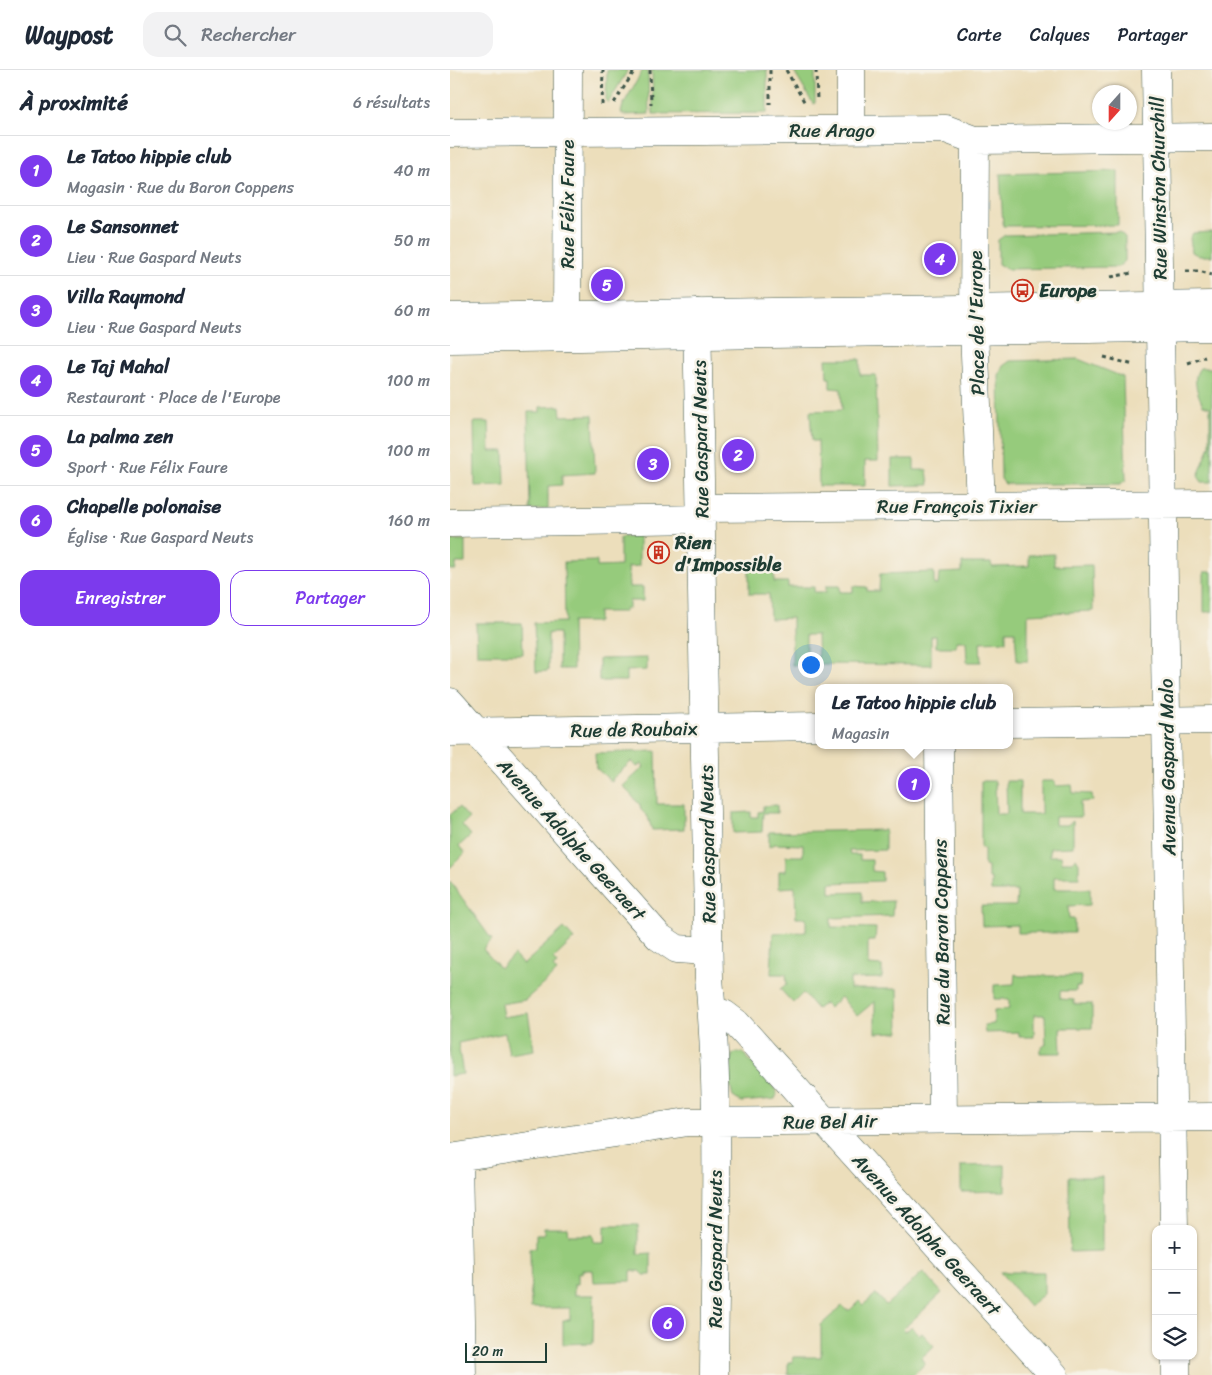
<!DOCTYPE html>
<html lang="fr">
<meta charset="utf-8">
<style>
:root{--surface:#fff;--page:#f2f2f3;--text:#1f2937;--muted:#747a83;--line:#e0e1e3;--accent:#7c3aed}
body{margin:0;font-family:Sriracha,sans-serif;background:var(--page);color:var(--text)}
.controls{position:absolute;right:15px;bottom:15px;display:grid;overflow:hidden;border-radius:10px;box-shadow:0 1px 4px #0004}
.controls button{width:45px;height:45px;display:grid;place-items:center;padding:0;border:0;border-bottom:1px solid var(--line);background:var(--surface);color:var(--text);font:25px sans-serif}
.compass{position:absolute;left:642px;top:15px;width:45px;height:45px;border-radius:50%;background:var(--surface);box-shadow:0 1px 4px #0004;rotate:201deg}
.scale{position:absolute;left:15px;bottom:12px;width:82px;box-sizing:border-box;padding-left:5px;border:2px solid #1f3d34;border-top:0;font-size:14px;line-height:18px;white-space:nowrap;color:#1f3d34;-webkit-text-stroke:4px #f7f3e8;paint-order:stroke}
.you{position:absolute;left:360px;top:594px;width:18px;height:18px;margin:-12px;border:4px solid #fff;border-radius:50%;background:#1a73e8;box-shadow:0 0 0 8px #1a73e833}
.badge{display:grid;place-items:center;width:32px;height:32px;border-radius:50%;background:var(--accent);color:#fff;font-size:16px;font-weight:700}
.pin{position:absolute;translate:-50% -50%;border:2px solid #fff;box-shadow:0 1px 5px #0006}
.popup{position:absolute;left:365px;top:614px;width:198px;height:65px;box-sizing:border-box;display:grid;place-content:center;border-radius:10px;background:var(--surface);filter:drop-shadow(0 1px 4px #0005);font-size:16px;white-space:nowrap;color:var(--muted)}
.popup b{font-size:19px;color:var(--text)}
.popup::after{content:'';position:absolute;left:50%;top:100%;margin-left:-10px;border:10px solid transparent;border-top-color:var(--surface)}
.list{margin:0;padding:0;list-style:none}
h2{display:flex;justify-content:space-between;align-items:center;height:65px;margin:0;padding:0 20px;font-size:21px}
h2 small{font-size:16px;font-weight:400;color:var(--muted)}
.list li{display:grid;grid-template-columns:32px 1fr auto;gap:15px;align-items:center;box-sizing:border-box;height:70px;padding:0 20px;border-top:1px solid var(--line)}
.list b{display:block;font-size:19px;white-space:nowrap}
.list p{margin:0;font-size:16px;white-space:nowrap;color:var(--muted)}
.list em{font-size:16px;font-style:normal;color:var(--muted)}
.actions{display:flex;gap:10px;padding:15px 20px}
.actions a{flex:1;padding:11px 0;border:1px solid var(--accent);border-radius:15px;text-align:center;font-size:18px;color:var(--accent)}
.actions .main{background:var(--accent);color:#fff}
.icon{flex:none;width:28px;height:28px;fill:none;stroke:currentColor;stroke-width:2;stroke-linecap:round;stroke-linejoin:round}
.map{position:relative;flex:none;width:762px;height:1305px;overflow:hidden}
header{display:flex;align-items:center;gap:30px;box-sizing:border-box;height:70px;padding:0 25px;background:var(--surface);border-bottom:1px solid var(--line)}
header strong{font-size:24px}
nav{display:flex;gap:28px;margin-inline-start:auto;font-size:18px}
.search{width:350px;height:45px;background:var(--page);display:flex;align-items:center;gap:12px;box-sizing:border-box;padding:0 18px;border-radius:15px;color:var(--muted);font-size:19px}
main{display:flex}
aside{flex:1;background:var(--surface)}
.map>svg:first-child{display:block}
.green{fill:#96cb7c;stroke:#5a8458}
.lines{fill:none;stroke-linecap:round;stroke-linejoin:round}
.minor-casing{stroke:#3e5548;stroke-width:29}
.major-casing{stroke:#3e5548;stroke-width:29}
.path{stroke:#3e5548;stroke-width:3;stroke-dasharray:4 4;stroke-linecap:butt}
.minor{stroke:#fff;stroke-width:28}
.major{stroke:#fff;stroke-width:28}
.labels{text-anchor:middle;stroke-width:5;stroke-linejoin:round;paint-order:stroke}
.street-label{font-size:19px;fill:#1f3d34;stroke:#f7f3e8}
.poi-label{font-size:19px;font-weight:bold;fill:#1f3d34;stroke:#f7f3e8;text-anchor:start}
</style>
<header>
<strong>Waypost</strong>
<div class="search"><svg class="icon" aria-label="search" viewBox="0 0 24 24"><circle cx="10" cy="10" r="6"/><path d="M15 15l6 6"/></svg>Rechercher</div>
<nav><a>Carte</a><a>Calques</a><a>Partager</a></nav>
</header>
<main>
<aside>
<h2>À proximité<small>6 résultats</small></h2>
<ul class="list">
<li><span class="badge">1</span><div><b>Le Tatoo hippie club</b><p>Magasin · Rue du Baron Coppens</p></div><em>40 m</em></li>
<li><span class="badge">2</span><div><b>Le Sansonnet</b><p>Lieu · Rue Gaspard Neuts</p></div><em>50 m</em></li>
<li><span class="badge">3</span><div><b>Villa Raymond</b><p>Lieu · Rue Gaspard Neuts</p></div><em>60 m</em></li>
<li><span class="badge">4</span><div><b>Le Taj Mahal</b><p>Restaurant · Place de l'Europe</p></div><em>100 m</em></li>
<li><span class="badge">5</span><div><b>La palma zen</b><p>Sport · Rue Félix Faure</p></div><em>100 m</em></li>
<li><span class="badge">6</span><div><b>Chapelle polonaise</b><p>Église · Rue Gaspard Neuts</p></div><em>160 m</em></li>
</ul>
<div class="actions"><a class="main">Enregistrer</a><a>Partager</a></div>
</aside>
<div class="map">
<svg width="762" height="1305" viewBox="0 0 762 1305">
<rect width="100%" height="100%" fill="#f7f3e8"/>
<filter id="ink" filterUnits="userSpaceOnUse"><feTurbulence type="fractalNoise" baseFrequency=".02" numOctaves="2"/><feDisplacementMap in="SourceGraphic" scale="10" xChannelSelector="R" yChannelSelector="G"/><feConvolveMatrix kernelMatrix="1 2 1 2 8 2 1 2 1" color-interpolation-filters="sRGB"/></filter>
<filter id="wash" filterUnits="userSpaceOnUse"><feTurbulence type="fractalNoise" baseFrequency=".0096" numOctaves="4" result="noise"/><feDisplacementMap in="SourceGraphic" scale="20" xChannelSelector="R" yChannelSelector="G"/><feGaussianBlur stdDeviation="1.12" result="paint"/><feColorMatrix in="noise" values="0 0 0 0 0 0 0 0 0 0 0 0 0 0 0 0 0 1.4 0 .05"/><feComposite in="paint" operator="in"/></filter>
<g filter="url(#wash)">
<rect width="100%" height="100%" fill="#ecdebb"/>
<path class="green" d="M157,0H178L158,33L156,30Z
M193,0H198L199,44L174,45L171,43L173,35Z
M202,0H317V43L203,44Z
M343,0H365V33L363,34Z
M668,101V155L553,156L550,104Z
M669,162L675,167V191L668,197L557,199L548,194V170L555,165Z
M762,162V186H749L742,182L740,168L743,163Z
M376,289H410V305H426L428,391H415V416H369L368,371H362L360,341L392,340L391,319L380,318V308H377Z
M628,289L673,307L676,410L670,414H555L551,409L549,305L553,296L560,291Z
M750,298H762V412H752L748,406L760,376V337L753,335C748,325 741,308 750,298Z
M110,336L111,346L143,345L145,403L112,405V415L98,416V439L80,440L78,342H90V337Z
M24,352H39L40,381H54L55,415L25,416Z
M442,389H464V400H477L479,415L442,416Z
M189,466V496L178,497L179,517H193V531H179V539L175,538L174,542H148V552H122L123,599H109V563H98V601L86,602L84,553L115,552L114,492L147,491V497L170,496V467Z
M0,470H15V493H6V500H0Z
M604,484V496L642,495L643,541L578,544V591H567L565,561H556V571L530,572L531,592H517L516,571H506V577H486V566H481V595L368,594L367,565H356V595H342V548L320,549L319,524H299V497H324V512H338V517H364V522H376V516H390V522H403V516L417,517V521H429L430,504L484,502V515H488L489,503L512,502V493H541L542,497L579,496V485Z
M754,502H762V542H754Z
M26,553H72L73,584H27Z
M197,588V600L176,601V611H149V589Z
M206,681L207,734H234V759L202,760L198,747L191,740L190,735L173,716L194,697L192,694L187,697L182,691L163,708L162,712L146,698L145,683Z
M531,711H545L546,744H557L556,711H570V744H591V711H605V716L622,715L623,723L642,724L643,731L630,732L631,747H605V755H617L623,751V777L600,778V786H611L612,792H623L626,788L629,793V807H604V819H640V835L618,836L619,849H624V863H568V855L532,856L531,836H566L567,821H541V808H538V797L534,796V778H531Z
M327,735V743H313L312,762L283,763V743L301,742V747H308V742L313,741V736Z
M9,737L19,748L12,755L21,765L9,776L15,783L0,798V745Z
M435,760V780L399,781L400,785H410V790H422V801L432,802V811L380,813V823L412,822V832L443,831L442,846L381,848V857L426,858L425,871H418V895L432,896V908L400,909V919H448L449,962L425,963V931L407,946L391,927L379,938L375,933L367,939L353,923L343,933L330,919L337,914L336,904H321L323,863L356,862V848H346L345,817L329,818V801H336V786H353V775L324,774L319,777V762Z
M0,811L42,870L33,879L50,898L64,885L73,895L114,858L124,869L103,889L107,894L103,897L107,902L75,930L51,934L53,947L78,943L84,980L59,984L55,963L8,973L13,1004L0,1006Z
M565,904L569,906H631L630,917L626,916V921H610V929L624,930V934H642V958H610L611,983H590V979L596,974L595,945H584V967H569V962L535,963L534,955L544,954V940L559,939V929H544V915L564,914Z
M287,982L293,983L325,1019L327,1024L325,1029L291,1032L283,1027L280,1013L282,985Z
M555,1095V1121L511,1122V1096Z
M619,1107H652V1181L620,1182Z
M155,1155H188V1184L201,1183V1205H194L190,1201H181V1211L144,1212L143,1200H132V1203H128V1214H124V1225H144L143,1273L113,1274V1250H120V1238H81L80,1178L86,1177V1164H94V1158H118L119,1165H143L144,1172H155Z
M473,1202L492,1223L453,1259L455,1262L461,1257L469,1265L472,1263L484,1276L471,1288L475,1294L463,1305H338V1292H342L343,1287H371V1255L392,1236L396,1240H400L409,1231L413,1235L426,1224L436,1235Z
M550,1202H594V1224L579,1236Z"/>
</g>
<g filter="url(#ink)">
<g class="lines">
<defs>
<path id="minor" d="M401,0V59
M706,0L724,1159
M0,63L496,59L525,70L762,67
M525,70L524,259L531,436
M247,243L259,908C271,1039 265,1173 264,1305
M117,267L118,0
M251,438L762,434
M0,453L252,449
M0,632L209,867L227,879L258,881
M559,653L762,650
M0,662L369,656
M489,675L493,1049
M263,941L274,944L286,953L604,1305
M8,1087L12,1305
M0,1088L238,1052L762,1047
M726,1286V1305"/>
<path id="major" d="M0,247L762,235
M0,269L762,257"/>
</defs>
<use href="#minor" class="minor-casing"/>
<use href="#major" class="major-casing"/>
<path class="path" d="M200,0L201,34
M320,0V34
M336,0L355,33
M366,0L367,32
M164,33L185,0
M152,35L153,0
M736,201H749L762,205
M661,207L682,203
M654,287L684,295
M738,293L755,287"/>
<use href="#minor" class="minor"/>
<use href="#major" class="major"/>
</g>
</g>
<defs>
<symbol id="bus-ring" viewBox="-11 -11 22 22"><circle r="9.5" fill="#f7f3e8" stroke="#c8321e" stroke-width="1.5"/><path d="M-5-6H5V4H4V6H2V4H-2V6H-4V4H-5ZM-3.5-4V0h7V-4ZM-3.5 1.2v1.5H-2V1.2ZM2 1.2v1.5H3.5V1.2Z" fill="#c8321e"/></symbol>
<symbol id="building-ring" viewBox="-11 -11 22 22"><circle r="9.5" fill="#f7f3e8" stroke="#c8321e" stroke-width="1.5"/><path d="M-4-6H4V6H1V3H-1V6H-4ZM-2.5-4.3h1.7v1.8h-1.7ZM.8-4.3h1.7v1.8H.8ZM-2.5-1h1.7V.8h-1.7ZM.8-1h1.7V.8H.8Z" fill="#c8321e"/></symbol>
</defs>
<g fill-rule="evenodd">
<use href="#bus-ring" x="560" y="208" width="25" height="25"/>
<use href="#building-ring" x="196" y="470" width="25" height="25"/>
</g>
<g class="labels">
<g class="street-label">
<text x="382" y="67">Rue Arago</text>
<text transform="translate(708 118) rotate(-91)" y="7">Rue Winston Churchill</text>
<text transform="translate(117 134) rotate(-90)" y="7">Rue Félix Faure</text>
<text transform="translate(526 253) rotate(-91)" y="7">Place de l'Europe</text>
<text transform="translate(250 369) rotate(-91)" y="7">Rue Gaspard Neuts</text>
<text x="507" y="443">Rue François Tixier</text>
<text transform="translate(184 659) rotate(-1)" y="7">Rue de Roubaix</text>
<text transform="translate(717 697) rotate(-91)" y="7">Avenue Gaspard Malo</text>
<text transform="translate(122 769) rotate(48)" y="7">Avenue Adolphe Geeraert</text>
<text transform="translate(257 774) rotate(-91)" y="7">Rue Gaspard Neuts</text>
<text transform="translate(491 862) rotate(-91)" y="7">Rue du Baron Coppens</text>
<text transform="translate(380 1051) rotate(-1)" y="7">Rue Bel Air</text>
<text transform="translate(477 1164) rotate(48)" y="7">Avenue Adolphe Geeraert</text>
<text transform="translate(265 1179) rotate(-90)" y="7">Rue Gaspard Neuts</text>
</g>
<g class="poi-label">
<text x="589" y="227">Europe</text>
<text x="225" y="479">Rien<tspan x="225" dy="22">d'Impossible</tspan></text>
</g>
</g>
</svg>
<div class="controls">
<button>+</button>
<button>−</button>
<button><svg class="icon" aria-label="layers" viewBox="0 0 24 24"><path d="M12 4l9 5-9 5-9-5zM3 14l9 5 9-5"/></svg></button>
</div>
<svg class="compass" viewBox="-18 -18 36 36"><path d="M0-13l5 13h-10z" fill="#e53935"/><path d="M0 13l5-13h-10z" fill="#747a83"/></svg>
<div class="scale">20 m</div>
<div class="you"></div>
<div class="pin badge" style="left:464px;top:714px">1</div>
<div class="popup"><b>Le Tatoo hippie club</b>Magasin</div>
<div class="pin badge" style="left:288px;top:385px">2</div>
<div class="pin badge" style="left:203px;top:394px">3</div>
<div class="pin badge" style="left:490px;top:189px">4</div>
<div class="pin badge" style="left:157px;top:215px">5</div>
<div class="pin badge" style="left:218px;top:1253px">6</div>
</div>
</main>
